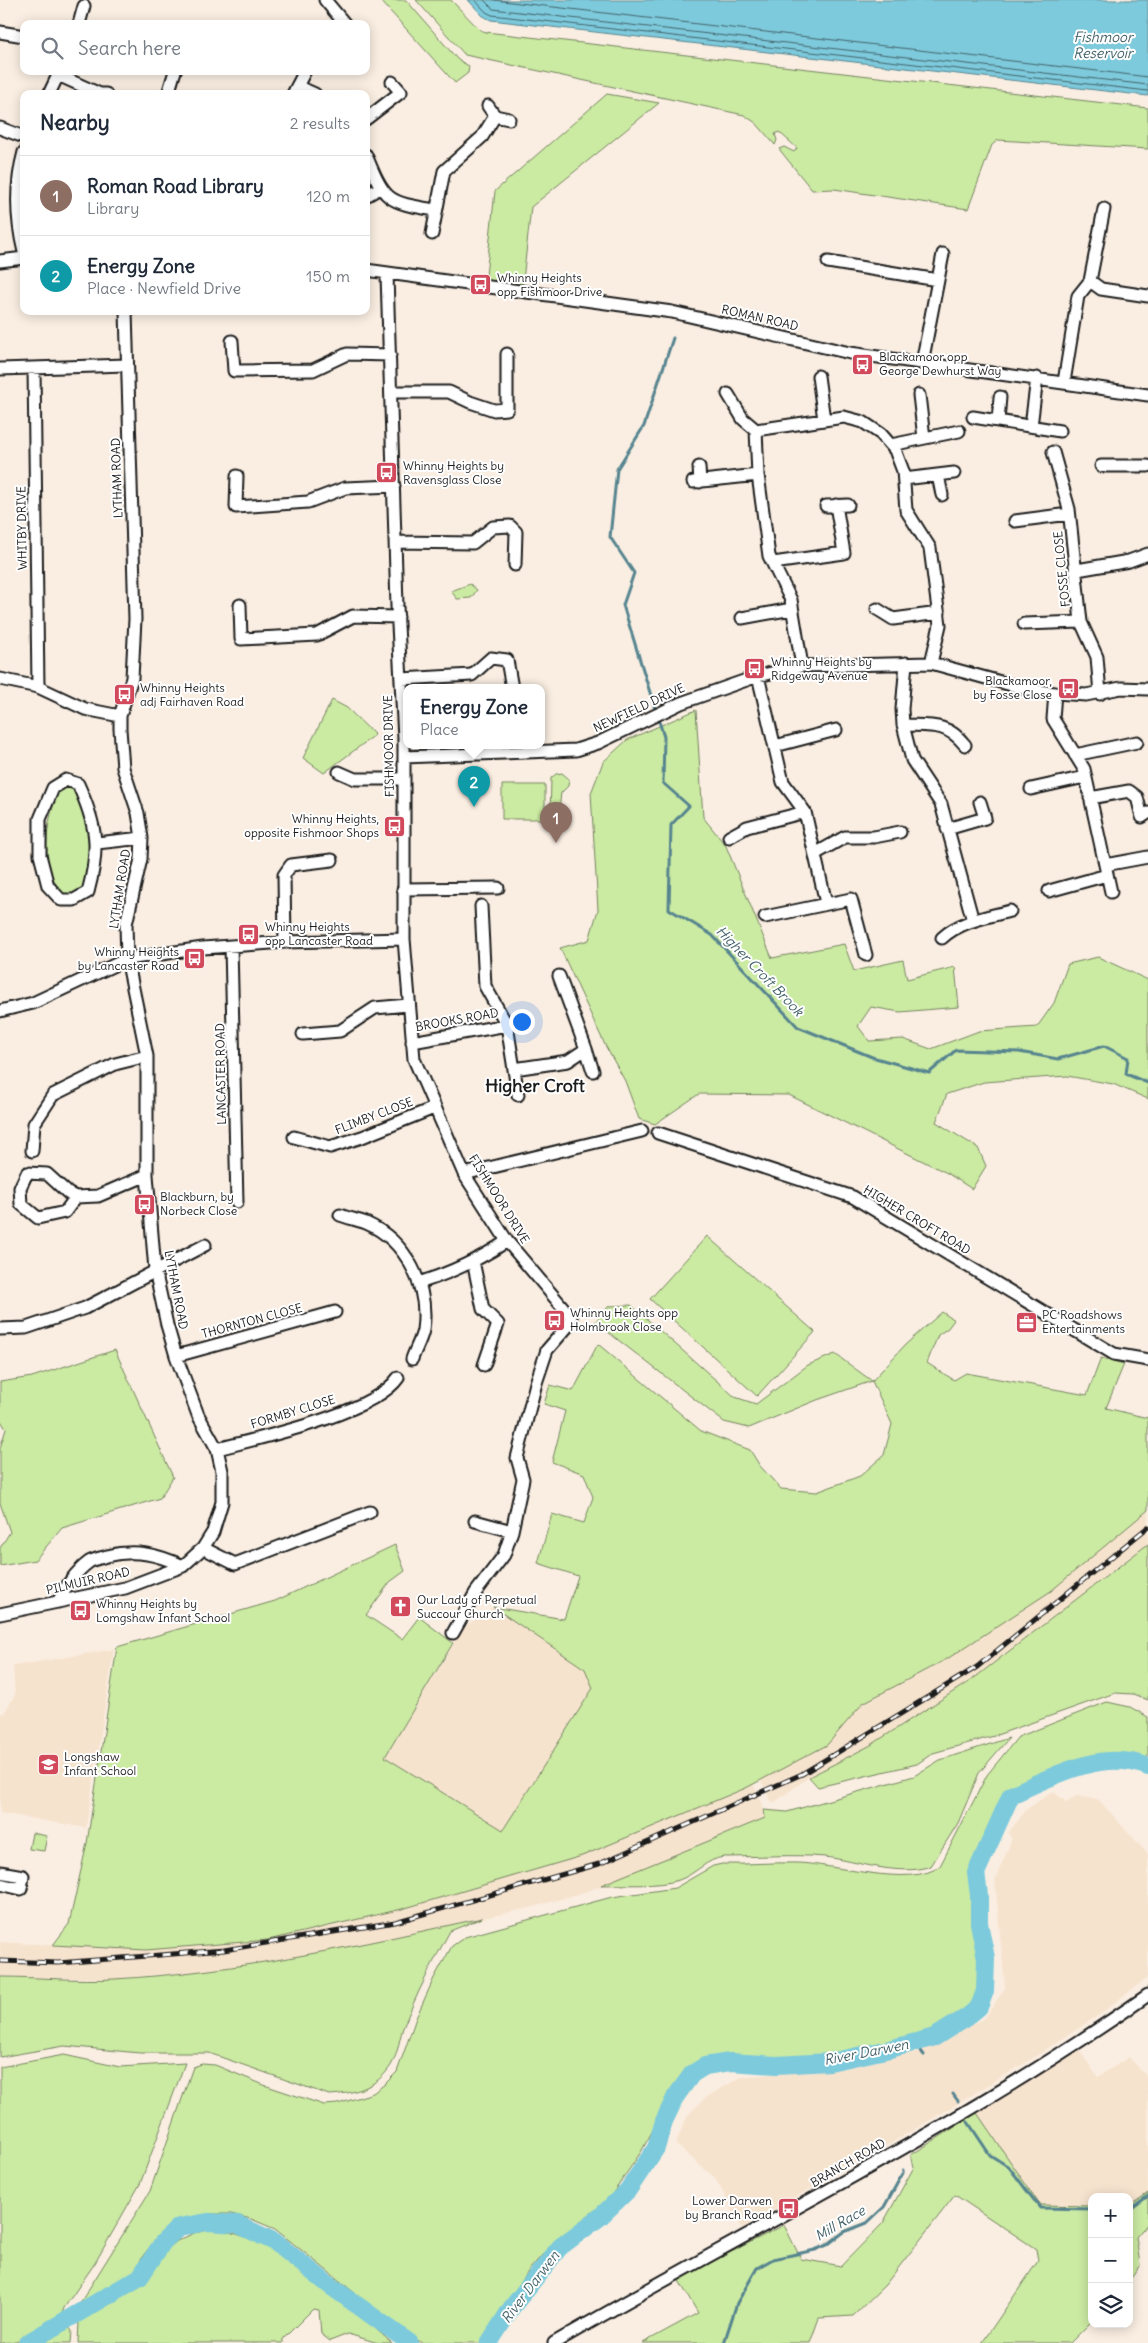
<!DOCTYPE html>
<meta charset="utf-8">
<style>
:root{--surface:#fff;--page:#f6f6f7;--text:#1f2937;--muted:#747a83;--line:#e0e1e3;--accent:#7c3aed}
body{margin:0;font-family:Delius,sans-serif;background:var(--page);color:var(--text)}
.controls{position:absolute;right:15px;bottom:15px;display:grid;overflow:hidden;border-radius:10px;box-shadow:0 2px 12px #0003}
.controls button{width:45px;height:45px;display:grid;place-items:center;padding:0;border:0;border-bottom:1px solid var(--line);background:var(--surface);color:var(--text);font:25px sans-serif}
.you{position:absolute;left:521px;top:1021px;width:18px;height:18px;margin:-12px;border:4px solid #fff;border-radius:50%;background:#1a73e8;box-shadow:0 0 0 8px #1a73e833}
.badge{display:grid;place-items:center;width:32px;height:32px;border-radius:50%;background:var(--accent);color:#fff;font-size:16px;font-weight:700}
.pin{position:absolute;translate:-50% -41px;filter:drop-shadow(0 1px 2px #0008)}
.pin::after{content:'';position:absolute;top:26px;width:18px;height:15px;background:inherit;clip-path:polygon(0 0,100% 0,50% 100%)}
.popup{position:absolute;left:403px;top:684px;width:142px;height:65px;box-sizing:border-box;display:grid;place-content:center;border-radius:10px;background:var(--surface);filter:drop-shadow(0 1px 4px #0005);font-size:16px;white-space:nowrap;color:var(--muted)}
.popup b{font-size:19px;color:var(--text)}
.popup::after{content:'';position:absolute;left:50%;top:100%;margin-left:-10px;border:10px solid transparent;border-top-color:var(--surface)}
.list{margin:0;padding:0;list-style:none}
h2{display:flex;justify-content:space-between;align-items:center;height:65px;margin:0;padding:0 20px;font-size:21px}
h2 small{font-size:16px;font-weight:400;color:var(--muted)}
.list li{display:grid;grid-template-columns:32px 1fr auto;gap:15px;align-items:center;box-sizing:border-box;height:80px;padding:0 20px;border-top:1px solid var(--line)}
.list b{display:block;font-size:19px;white-space:nowrap}
.list p{margin:0;font-size:16px;white-space:nowrap;color:var(--muted)}
.list em{font-size:16px;font-style:normal;color:var(--muted)}
.icon{flex:none;width:28px;height:28px;fill:none;stroke:currentColor;stroke-width:2;stroke-linecap:round;stroke-linejoin:round}
.map{position:relative;flex:none;width:1148px;height:2343px;overflow:hidden}
.search{position:absolute;background:var(--surface);box-shadow:0 2px 12px #0003;left:20px;top:20px;width:350px;height:55px;display:flex;align-items:center;gap:12px;box-sizing:border-box;padding:0 18px;border-radius:10px;color:var(--muted);font-size:19px}
.panel{position:absolute;background:var(--surface);box-shadow:0 2px 12px #0003;left:20px;top:90px;width:350px;height:225px;border-radius:10px}
.map>svg:first-child{display:block}
.built{fill:#f6e3ce}
.green{fill:#cbeaa2;stroke:#74835f}
.water{fill:#7dcadc;stroke:#56848f}
.lines{fill:none;stroke-linecap:round;stroke-linejoin:round}
.shore{stroke:#436269;stroke-width:1}
.stream{stroke:#56848f;stroke-width:3}
.river{stroke:#7dcadc;stroke-width:18}
.minor-casing{stroke:#1c1c1c;stroke-width:15}
.minor{stroke:#fff;stroke-width:11}
.rail-casing{stroke:#1c1c1c;stroke-width:5}
.rail{stroke:#fff;stroke-width:3;stroke-dasharray:9;stroke-linecap:butt}
.labels{text-anchor:middle;stroke-width:4;stroke-linejoin:round;paint-order:stroke}
.poi-label{font-size:12px;fill:#1c1c1c;stroke:#fff;text-anchor:start}
.street-label{font-size:12px;fill:#1c1c1c;stroke:#fff}
.water-label{font-size:14px;font-style:italic;fill:#436269;stroke:#fff}
.district-label{font-size:18px;font-weight:bold;fill:#1c1c1c;stroke:#fff}
</style>
<div class="map">
<svg width="1148" height="2343" viewBox="0 0 1148 2343">
<rect width="100%" height="100%" fill="#faeee2"/>
<filter id="ink" filterUnits="userSpaceOnUse"><feTurbulence type="fractalNoise" baseFrequency=".02" numOctaves="2"/><feDisplacementMap in="SourceGraphic" scale="10" xChannelSelector="R" yChannelSelector="G"/><feConvolveMatrix kernelMatrix="1 2 1 2 8 2 1 2 1" color-interpolation-filters="sRGB"/></filter>
<g filter="url(#ink)">
<path class="built" d="M1148,1501V1544L973,1679L871,1745L809,1777L774,1803L770,1800L756,1770L862,1704L947,1659Z
M493,1607L585,1669L593,1688L503,1830L385,1757L463,1628Z
M114,1649L86,1828L0,1813V1714L4,1713L15,1695L13,1666Z
M751,1780L762,1802L765,1818L588,1891L530,1908L323,1953L232,1968L113,1979L0,1977V1942L53,1945Z
M1053,1791L1066,1802L1076,1796L1098,1799L1148,1854V1977L1099,2015L1030,2060L914,2130L742,2228L715,2178L675,2144L688,2115L705,2098L741,2077L815,2070L918,2052L985,2018L1005,1988L995,1880L1012,1839L1008,1833L1027,1809Z
M1079,2050L1098,2077L1129,2057L1148,2078V2193L1129,2206V2197H1092V2206L1040,2205L977,2113Z"/>
<path class="green" d="M380,0H406L458,60L469,66L468,73L455,83Z
M416,0H451L480,30L486,32L1148,108V149L998,140L992,145L968,209L834,189L812,190L779,149L784,147L794,152L797,148L779,132L775,134L777,140L775,145L756,123L744,115L465,55Z
M607,94L659,103L531,207L522,290L485,285L495,191Z
M470,584L477,590L471,598L457,599L451,591Z
M332,700L347,708L375,735L324,773L303,758Z
M696,710L703,817L726,846L772,958L844,944L854,971L903,960L907,979L955,967L959,1007L900,1012L871,1007L858,1026L869,1041L903,1039L931,1049L979,1031L1037,1027L1054,1003L1068,964L1098,957L1148,980V1099L1113,1084L1067,1076L984,1082L947,1094L936,1122L978,1148L986,1166L972,1189L947,1173L789,1095L699,1094L655,1124L639,1119L625,1081L605,1045L560,948L589,940L598,910L591,793L603,762L627,740Z
M562,773L569,779L568,786L561,793L558,819L550,820L551,778L556,774Z
M502,785H545V819H502Z
M70,787C100,810 90,860 82,892L64,895C38,866 46,824 58,791Z
M707,1236L815,1332L757,1396L650,1299Z
M631,1305L735,1397L756,1404L808,1365L835,1354L872,1381L905,1345L942,1312L954,1320L948,1328L938,1335L927,1363L954,1380L966,1373L1087,1395L1101,1358L1124,1364L1106,1408L1148,1418V1510L1051,1591L947,1659L863,1703L827,1745L746,1788L582,1856L402,1909L268,1940L146,1950L53,1945L69,1924L87,1843L117,1647L275,1601L395,1545L405,1571L390,1582L366,1615L402,1639L419,1617L453,1643L385,1757L503,1830L593,1688L585,1669L493,1607L564,1619L578,1576L538,1563L552,1514L584,1523L593,1497L584,1474L552,1462L565,1411L544,1404L550,1385L573,1391L598,1344L701,1431L750,1450L760,1466L781,1489L817,1492L860,1476L884,1455L892,1424L872,1381L817,1400L749,1428L724,1422L595,1322L609,1306Z
M115,1350L173,1477L160,1498L62,1528L35,1560L0,1566V1548L10,1532L0,1503V1448L6,1429L0,1419V1382L32,1377Z
M1148,1544V1700L1133,1694L1115,1693L994,1736L933,1753L917,1764L818,1787L809,1777L871,1745L973,1679Z
M1107,1702L1130,1707L1148,1717V1759C1105,1746 1048,1774 1009,1792L972,1872L982,1959L980,1995L974,2006L962,2018L941,2028L826,2058H737L709,2061L692,2070L678,2084L641,2152L609,2199L551,2245L529,2270L497,2322L480,2343H422L396,2326L275,2229L251,2219L231,2214H210L179,2221L153,2243L142,2257L135,2273L80,2303L150,2191L193,2067L202,2064L215,2065L264,2085L324,2105L338,2104L373,2093L385,2084L397,2072L416,2018L434,1978L452,1946L465,1937L612,1897L675,1888L713,1866L722,1864C747,1865 771,1862 796,1863C830,1863 912,1889 940,1866L987,1775L1018,1737Z
M1009,1738L979,1773L958,1823L931,1866C899,1877 857,1861 825,1857C792,1854 757,1857 724,1857C706,1859 696,1874 679,1880C658,1887 624,1884 601,1885L765,1818L764,1810L787,1812L914,1776L940,1760Z
M32,1833L47,1836L44,1851L29,1849Z
M482,1918L450,1931C433,1962 416,1995 403,2028C398,2043 398,2058 387,2071C373,2089 350,2094 329,2095L209,2053H140L64,2046L0,2057V1977C38,1977 76,1981 114,1979C239,1972 360,1945 482,1918Z
M64,2055L120,2067L185,2063L140,2184L95,2263L64,2308L60,2319C41,2330 22,2343 0,2343V2067Z
M977,2113L1040,2205L1092,2206V2321L1070,2343H982L1038,2261L1036,2249L955,2195L885,2285L853,2316L819,2318L810,2343H643L698,2313L678,2279L784,2225L801,2259L841,2266L883,2223L914,2167L911,2155Z
M1148,2193V2223L1136,2237L1140,2265L1129,2280V2206Z
M213,2229C280,2237 342,2300 392,2343H378L348,2334L330,2341L321,2334L319,2310L313,2309L283,2339V2343H78L79,2320L144,2279L162,2253L177,2241L194,2233Z
M68,2326L72,2331L71,2343H38Z"/>
<path class="water" d="M468,0H1148V96L491,20L483,16Z"/>
<g class="lines">
<path class="shore" d="M475,0L486,12L492,15L1148,91
M484,0L493,9L1148,85
M494,0L1148,77"/>
<path class="stream" d="M656,712L623,605L634,573L610,537L617,469L644,426L673,338
M658,718L664,737L663,783L689,806L671,825L669,909L712,935L798,1027L872,1057L929,1073L956,1050L1019,1052L1058,1059L1104,1046L1128,1058L1126,1074L1148,1083
M915,2043L924,2055
M953,2094L958,2101
M968,2122L990,2155L1009,2167L1040,2208L1092,2209
M1129,2210L1148,2196
M724,2343L737,2303L757,2268L773,2259L815,2250L827,2245L844,2232L867,2223L884,2207L903,2173V2170"/>
<path class="river" d="M27,2343L140,2277L163,2242L179,2227L208,2222L237,2224L275,2242L329,2285L410,2343
M489,2343L512,2307L560,2247L600,2217L628,2190L656,2148L664,2121L676,2096L692,2074L705,2066L730,2062L776,2065L830,2062L890,2049L935,2037L967,2017L979,2007L985,1991L986,1958L979,1923V1895L976,1873L1011,1795C1051,1777 1103,1748 1148,1767"/>
<defs>
<path id="minor" d="M325,0L345,24
M79,24L84,6
M0,32L24,36
M58,75L100,94H106
M297,86L315,94
M49,94L60,71
M168,94L175,71
M293,94L305,71
M488,106L495,116L509,119
M366,119L401,92L392,82
M0,128L24,137
M24,152C15,185 16,219 24,252
M366,155C385,201 386,202 435,210
M366,196L380,188
M432,234L444,171L482,137L495,116
M0,261L24,258
M828,262L938,280L922,363
M366,270L672,312L850,353L1148,395
M387,274L397,606L404,738V939L414,1059L464,1174L507,1241L571,1317L568,1326L547,1350L536,1383L517,1458L523,1479L512,1531L504,1555L476,1592L453,1633
M938,280L943,254
M1090,281L1101,289L1148,296
M232,341L234,371L313,370L347,354L390,355
M34,368L38,687
M0,369L127,365
M818,376L824,420
M1064,382L1078,296L1090,281L1104,209
M392,392H449L470,402L494,410L507,409V354
M728,394L743,419L756,430
M919,395L924,438
M973,417L1060,431
M998,421L1000,397
M1031,426L1037,378
M891,445L959,431
M1053,452L1069,509L1081,622L1097,657L1100,694
M1101,466H1148
M699,467L700,482
M938,475L942,495
M237,476L236,507L308,502L345,488L394,486
M904,479L954,473
M693,482L758,475
M826,506L848,505
M1015,521L1069,514
M397,542L473,543L493,527L510,526L516,532L515,565
M773,563L844,553L836,505
M1077,570L1129,561L1148,554
M240,605L241,639L317,635L353,616L398,617
M877,609L893,619L939,613
M742,618L792,609
M1024,624L1081,622
M906,663L902,709L903,725L912,760L941,804L973,921
M802,666L791,600L769,556L758,475L756,430L844,417L863,422L881,434L895,450L903,471L906,510L930,548L940,625L931,663
M758,676L783,782L805,812L826,903
M0,679L38,687L85,709L120,716
M401,679L472,675L491,658L507,660L512,688
M1055,693L1053,719L1084,769L1111,892
M903,725C930,726 947,722 965,745
M775,746L836,730
M1075,755L1137,742
M404,757L576,750L598,743L681,703L758,676L802,666L931,663L1030,690L1055,693L1086,695L1121,688L1148,689
M339,772L355,779H404
M66,780L78,784C97,826 100,848 88,892L74,900H61L48,886L40,855V819L53,788Z
M1031,789L1085,777
M1090,798L1129,791L1137,797L1142,817L1148,813
M947,829L985,818L980,802
M729,837L747,827L805,812
M97,843L142,838
M815,854L845,837H874L900,832
M1105,865L1148,857
M403,889L498,888
M1049,891L1107,875
M481,906L485,986L507,1025
M765,917L851,899L866,955
M942,938C960,921 987,917 1010,911
M285,942L284,875L291,865L332,860
M231,946L237,1202
M559,976L586,1049
M0,1011L33,1003L127,959L203,948L285,942L404,939
M303,1034L340,1031L375,1008L408,1005
M412,1042L507,1025L518,1095
M514,1069L568,1061L586,1049L593,1071
M658,1133L853,1197L1114,1354L1148,1360
M294,1137L330,1147L362,1137L434,1108
M32,1151L34,1124L53,1095L115,1064L147,1056
M464,1174L642,1131
M76,1197L65,1212L38,1218L21,1204L20,1188L27,1173L47,1174L69,1194L76,1197L98,1196L147,1175
M340,1215C348,1218 358,1220 366,1223C407,1241 429,1287 423,1330C421,1340 415,1350 412,1359
M473,1261L483,1309L498,1324L484,1365
M419,1283C450,1273 479,1260 507,1241
M0,1329L26,1328L85,1308L205,1245
M176,1356L335,1312
M217,1449C260,1438 374,1413 398,1378
M475,1521L512,1531
M203,1548L235,1564L370,1512
M58,1602C66,1587 74,1573 89,1562C94,1559 101,1558 107,1556C135,1549 157,1554 183,1566
M0,1614L125,1588L183,1566L203,1548L213,1532L222,1502V1471L217,1449L198,1415L176,1356L167,1325L155,1270L147,1175V1056L127,959L126,924L141,859L142,838L138,813L123,768L120,729V716L132,678L135,619L126,311
M0,1872L23,1876L21,1889L0,1884
M554,2343C752,2228 960,2127 1148,1995"/>
</defs>
<use href="#minor" class="minor-casing"/>
<use href="#minor" class="minor"/>
<defs>
<path id="rail" d="M0,1961L58,1963L224,1950L395,1922L599,1864L802,1774L977,1667L1148,1527"/>
</defs>
<use href="#rail" class="rail-casing"/>
<use href="#rail" class="rail"/>
</g>
</g>
<defs>
<symbol id="bus-square" viewBox="-11 -11 22 22"><rect x="-9" y="-9" width="18" height="18" rx="4" fill="#d1495b" stroke="#fff"/><path d="M-5-6H5V4H4V6H2V4H-2V6H-4V4H-5ZM-3.5-4V0h7V-4ZM-3.5 1.2v1.5H-2V1.2ZM2 1.2v1.5H3.5V1.2Z" fill="#fff"/></symbol>
<symbol id="office-square" viewBox="-11 -11 22 22"><rect x="-9" y="-9" width="18" height="18" rx="4" fill="#d1495b" stroke="#fff"/><path d="M-6-3h4V-5.5h4V-3h4V5H-6ZM-1-4.5V-3h2v-1.5ZM-6 0V1H6V0Z" fill="#fff"/></symbol>
<symbol id="church-square" viewBox="-11 -11 22 22"><rect x="-9" y="-9" width="18" height="18" rx="4" fill="#d1495b" stroke="#fff"/><path d="M-1.2-6h2.4v3.5h3.3v2.4h-3.3V6h-2.4V-.1h-3.3v-2.4h3.3Z" fill="#fff"/></symbol>
<symbol id="school-square" viewBox="-11 -11 22 22"><rect x="-9" y="-9" width="18" height="18" rx="4" fill="#d1495b" stroke="#fff"/><path d="M0-5L7-2L0 1L-7-2ZM-4 1L0 2.5L4 1V4Q0 6-4 4Z" fill="#fff"/></symbol>
</defs>
<g fill-rule="evenodd">
<use href="#bus-square" x="468" y="272" width="25" height="25"/>
<use href="#bus-square" x="850" y="352" width="25" height="25"/>
<use href="#bus-square" x="374" y="460" width="25" height="25"/>
<use href="#bus-square" x="742" y="656" width="25" height="25"/>
<use href="#bus-square" x="1056" y="676" width="25" height="25"/>
<use href="#bus-square" x="112" y="682" width="25" height="25"/>
<use href="#bus-square" x="382" y="814" width="25" height="25"/>
<use href="#bus-square" x="236" y="922" width="25" height="25"/>
<use href="#bus-square" x="182" y="946" width="25" height="25"/>
<use href="#bus-square" x="132" y="1192" width="25" height="25"/>
<use href="#bus-square" x="542" y="1308" width="25" height="25"/>
<use href="#office-square" x="1014" y="1310" width="25" height="25"/>
<use href="#church-square" x="388" y="1594" width="25" height="25"/>
<use href="#bus-square" x="68" y="1598" width="25" height="25"/>
<use href="#school-square" x="36" y="1752" width="25" height="25"/>
<use href="#bus-square" x="776" y="2196" width="25" height="25"/>
</g>
<g class="labels">
<g class="poi-label">
<text x="497" y="282">Whinny Heights<tspan x="497" dy="14">opp Fishmoor Drive</tspan></text>
<text x="879" y="361">Blackamoor opp<tspan x="879" dy="14">George Dewhurst Way</tspan></text>
<text x="403" y="470">Whinny Heights by<tspan x="403" dy="14">Ravensglass Close</tspan></text>
<text x="771" y="666">Whinny Heights by<tspan x="771" dy="14">Ridgeway Avenue</tspan></text>
<text x="1052" y="685" text-anchor="end">Blackamoor,<tspan x="1052" dy="14">by Fosse Close</tspan></text>
<text x="140" y="692">Whinny Heights<tspan x="140" dy="14">adj Fairhaven Road</tspan></text>
<text x="379" y="823" text-anchor="end">Whinny Heights,<tspan x="379" dy="14">opposite Fishmoor Shops</tspan></text>
<text x="265" y="931">Whinny Heights<tspan x="265" dy="14">opp Lancaster Road</tspan></text>
<text x="179" y="956" text-anchor="end">Whinny Heights<tspan x="179" dy="14">by Lancaster Road</tspan></text>
<text x="160" y="1201">Blackburn, by<tspan x="160" dy="14">Norbeck Close</tspan></text>
<text x="570" y="1317">Whinny Heights opp<tspan x="570" dy="14">Holmbrook Close</tspan></text>
<text x="1042" y="1319">PC Roadshows<tspan x="1042" dy="14">Entertainments</tspan></text>
<text x="417" y="1604">Our Lady of Perpetual<tspan x="417" dy="14">Succour Church</tspan></text>
<text x="96" y="1608">Whinny Heights by<tspan x="96" dy="14">Lomgshaw Infant School</tspan></text>
<text x="64" y="1761">Longshaw<tspan x="64" dy="14">Infant School</tspan></text>
<text x="772" y="2205" text-anchor="end">Lower Darwen<tspan x="772" dy="14">by Branch Road</tspan></text>
</g>
<g class="street-label">
<text transform="translate(760 318) rotate(13)" y="4">ROMAN ROAD</text>
<text transform="translate(117 478) rotate(-92)" y="4">LYTHAM ROAD</text>
<text transform="translate(22 528) rotate(-91)" y="4">WHITBY DRIVE</text>
<text transform="translate(1062 569) rotate(-96)" y="4">FOSSE CLOSE</text>
<text transform="translate(639 708) rotate(-25)" y="4">NEWFIELD DRIVE</text>
<text transform="translate(389 746) rotate(-91)" y="4">FISHMOOR DRIVE</text>
<text transform="translate(120 889) rotate(-81)" y="4">LYTHAM ROAD</text>
<text transform="translate(457 1020) rotate(-10)" y="4">BROOKS ROAD</text>
<text transform="translate(221 1074) rotate(-91)" y="4">LANCASTER ROAD</text>
<text transform="translate(374 1116) rotate(-21)" y="4">FLIMBY CLOSE</text>
<text transform="translate(499 1199) rotate(58)" y="4">FISHMOOR DRIVE</text>
<text transform="translate(917 1220) rotate(31)" y="4">HIGHER CROFT ROAD</text>
<text transform="translate(176 1290) rotate(79)" y="4">LYTHAM ROAD</text>
<text transform="translate(252 1321) rotate(-15)" y="4">THORNTON CLOSE</text>
<text transform="translate(293 1412) rotate(-17)" y="4">FORMBY CLOSE</text>
<text transform="translate(88 1581) rotate(-13)" y="4">PILMUIR ROAD</text>
<text transform="translate(848 2163) rotate(-30)" y="4">BRANCH ROAD</text>
</g>
<g class="water-label">
<text x="1103" y="42">Fishmoor<tspan x="1103" dy="16">Reservoir</tspan></text>
<text transform="translate(760 971) rotate(46)" y="5">Higher Croft Brook</text>
<text transform="translate(866 2052) rotate(-11)" y="5">River Darwen</text>
<text transform="translate(840 2223) rotate(-30)" y="5">Mill Race</text>
<text transform="translate(530 2287) rotate(-53)" y="5">River Darwen</text>
</g>
<g class="district-label">
<text x="535" y="1092">Higher Croft</text>
</g>
</g>
</svg>
<div class="controls">
<button>+</button>
<button>−</button>
<button><svg class="icon" aria-label="layers" viewBox="0 0 24 24"><path d="M12 4l9 5-9 5-9-5zM3 14l9 5 9-5"/></svg></button>
</div>
<div class="you"></div>
<div class="pin badge" style="left:556px;top:843px;background:#8d6e63">1</div>
<div class="pin badge" style="left:474px;top:807px;background:#0f9aa8">2</div>
<div class="popup"><b>Energy Zone</b>Place</div>
<div class="search"><svg class="icon" aria-label="search" viewBox="0 0 24 24"><circle cx="10" cy="10" r="6"/><path d="M15 15l6 6"/></svg>Search here</div>
<section class="panel">
<h2>Nearby<small>2 results</small></h2>
<ul class="list">
<li><span class="badge" style="background:#8d6e63">1</span><div><b>Roman Road Library</b><p>Library</p></div><em>120 m</em></li>
<li><span class="badge" style="background:#0f9aa8">2</span><div><b>Energy Zone</b><p>Place · Newfield Drive</p></div><em>150 m</em></li>
</ul>
</section>
</div>
